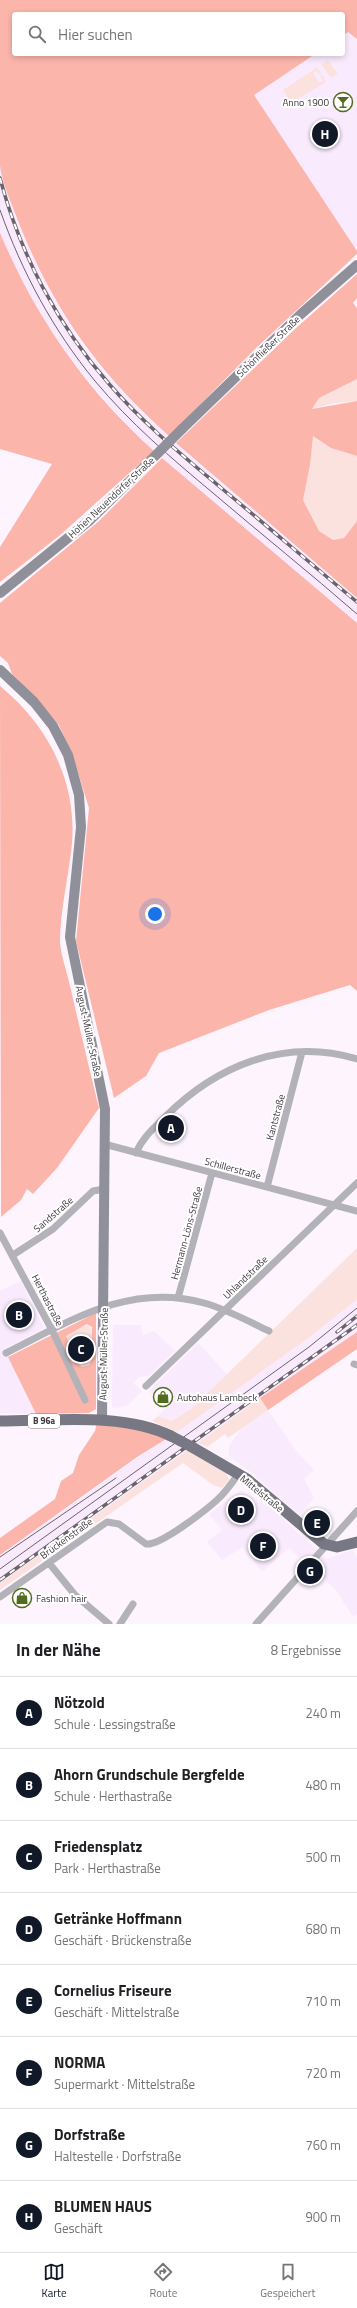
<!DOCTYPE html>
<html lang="de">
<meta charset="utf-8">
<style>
:root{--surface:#fff;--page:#f2f2f2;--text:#202124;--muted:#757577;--line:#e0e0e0;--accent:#111827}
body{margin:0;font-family:"Titillium Web",sans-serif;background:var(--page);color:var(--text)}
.you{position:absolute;left:155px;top:914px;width:14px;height:14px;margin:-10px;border:3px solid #fff;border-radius:50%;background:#1a73e8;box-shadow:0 0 0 6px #1a73e833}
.badge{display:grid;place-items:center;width:26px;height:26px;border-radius:50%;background:var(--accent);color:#fff;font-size:13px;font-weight:700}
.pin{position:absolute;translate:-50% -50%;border:2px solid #fff;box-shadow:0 1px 4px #0006}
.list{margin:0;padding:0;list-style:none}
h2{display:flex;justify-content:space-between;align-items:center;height:52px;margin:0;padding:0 16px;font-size:17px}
h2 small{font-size:13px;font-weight:400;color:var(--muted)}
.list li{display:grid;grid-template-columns:26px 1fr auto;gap:12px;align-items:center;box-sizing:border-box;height:72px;padding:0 16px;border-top:1px solid var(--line)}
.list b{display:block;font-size:15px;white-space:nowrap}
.list p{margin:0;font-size:13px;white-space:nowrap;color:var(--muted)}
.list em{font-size:13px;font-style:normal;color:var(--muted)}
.icon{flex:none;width:22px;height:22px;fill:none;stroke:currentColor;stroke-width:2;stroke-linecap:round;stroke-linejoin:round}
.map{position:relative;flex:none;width:357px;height:1624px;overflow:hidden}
.search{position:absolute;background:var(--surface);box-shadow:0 2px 6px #0003;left:12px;right:12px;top:12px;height:44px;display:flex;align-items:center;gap:10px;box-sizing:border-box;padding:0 14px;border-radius:4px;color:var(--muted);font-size:15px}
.sheet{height:628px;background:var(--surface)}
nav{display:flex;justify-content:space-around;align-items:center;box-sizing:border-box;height:56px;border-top:1px solid var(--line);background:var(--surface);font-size:11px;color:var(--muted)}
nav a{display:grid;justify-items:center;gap:2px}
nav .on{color:var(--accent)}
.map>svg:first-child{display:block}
.built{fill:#faeafd}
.green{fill:#fbe2de}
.forest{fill:#fcb5ab;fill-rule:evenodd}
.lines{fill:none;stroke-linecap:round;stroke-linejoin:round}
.minor{stroke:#b2b2b8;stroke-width:7}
.secondary{stroke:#90909a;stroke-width:10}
.primary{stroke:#787884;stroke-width:11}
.tram{stroke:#6b656b;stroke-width:1}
.rail-casing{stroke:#6b656b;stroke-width:3.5}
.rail{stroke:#fff;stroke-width:2;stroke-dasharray:6;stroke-linecap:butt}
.secondary-bridge{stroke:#90909a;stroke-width:10}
.primary-bridge{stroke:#787884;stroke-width:11}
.labels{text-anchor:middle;stroke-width:4;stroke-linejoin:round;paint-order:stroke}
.shield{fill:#fff;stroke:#787478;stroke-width:1}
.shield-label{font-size:9px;font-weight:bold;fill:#3e393e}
.poi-label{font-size:10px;fill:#3e393e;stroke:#fff;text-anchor:start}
.street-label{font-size:10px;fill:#3e393e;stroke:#fff}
</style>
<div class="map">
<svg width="357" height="1624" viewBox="0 0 357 1624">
<rect width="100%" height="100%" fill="#fdf4fe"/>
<path class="built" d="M348,32L357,39V251L253,95L315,54H343V35Z
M0,167L33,257L54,299L76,336L104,372L143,413L188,453L286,535L357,598V623L173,468L127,426L59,345L14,266L0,233Z
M21,1281L44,1328L4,1349L36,1414L0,1413V1291Z
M357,1299V1332L0,1583V1555L285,1354Z
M113,1325H141L143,1335L154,1331L175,1351L149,1376L139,1377L133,1383L142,1391L127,1406L117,1408L112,1407Z
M198,1343L227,1374L191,1409L172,1421L158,1416L166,1408L149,1391Z
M268,1410L297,1452L314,1470L304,1479L314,1498L299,1515L253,1474L229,1456V1446L241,1429Z
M241,1490L273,1510L327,1559L353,1550L357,1557V1614L353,1617L336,1590L289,1548L262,1572L243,1547L222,1560L207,1542L222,1530L209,1514Z"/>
<path class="green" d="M328,60L338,74L331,78L319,61L322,64Z
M314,64L321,73L319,74L317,71L313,73L319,83L323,81L320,76L322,75L326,82L291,103L283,90L316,68Z
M357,379V401L335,403L312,409L319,398Z
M313,436L331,448L357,456V521L344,538L333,540L319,531L303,500L310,465Z
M357,1248V1299L311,1336L177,1432L152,1421L158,1416L172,1421L191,1409Z
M89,1324C94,1328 93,1360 89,1365L82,1367L77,1364L66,1337L67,1334Z
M260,1398L268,1410L228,1438L225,1434L207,1447L198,1443Z
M188,1450L226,1473L229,1480L222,1488L213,1485L183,1463L0,1590V1583Z"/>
<path class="forest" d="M0,0H357V39L348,32L343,35V14H14V54H315L254,95L357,251V254L255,349L169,436C99,373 56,314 20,226C14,209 2,184 0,166C0,149 0,130 0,112C0,75 0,37 0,0Z
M0,233C36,318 85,389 154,451L59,536L0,582V547L52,464L0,449Z
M357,274V298L353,303L357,308V379L319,398L312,409L357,401V456L331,448L313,436L310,465L303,500L319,531L333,540L344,538L357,521V598L176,443L295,329Z
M162,458L357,623V991L350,985L269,1010L159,1053L146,1076L114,1098L76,941L89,808L74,760L59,725L12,674L8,663L0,656V603L99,521Z
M0,686C47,724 77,781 72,843C69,874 60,911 60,942C61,957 68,975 71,990C80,1029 89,1068 99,1108L57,1168L33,1194L27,1189L21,1200L1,1217Z
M96,1313V1409L89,1413L36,1414L8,1357ZM87,1324L92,1327V1359L89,1365L82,1367L76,1362L66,1336Z
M357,1332V1349L268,1410L260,1398Z
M97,1422H120L166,1439L137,1457L0,1555V1538L55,1499L61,1481L73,1473L79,1455L95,1431Z"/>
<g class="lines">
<path class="minor" d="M104,1144L357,1211
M136,1153C142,1138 154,1128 165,1117C216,1066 284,1037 357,1059
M267,1187L302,1052
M0,1233L52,1330L85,1400
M13,1255L53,1229L93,1191L104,1189
M178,1298L212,1173
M6,1353C70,1321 130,1282 204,1303C226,1309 248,1321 269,1331
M354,1364L357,1365
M146,1386L357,1183
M49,1563L75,1595L109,1624
M0,1597L107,1522L119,1524L146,1544C160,1546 206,1510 217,1500C226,1492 232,1483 239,1473
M120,1624L133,1604
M256,1624L357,1511"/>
<path class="secondary" d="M182,429L301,314L357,265
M0,593L90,520L145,466
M0,670L34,702L53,726L68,755L79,795L81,827L70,937L105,1109L102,1420"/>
<path class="primary" d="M0,1421C53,1421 123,1412 171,1436
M192,1447L247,1479L324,1544L337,1547L357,1542"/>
<path class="tram" d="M0,210C22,272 53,330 95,381C130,423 171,458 213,493C261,534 310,573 357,614
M0,1557L116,1478
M0,1569L309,1347L357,1308"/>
<defs>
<path id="rail" d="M0,178C20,254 58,326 110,385C143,423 182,455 220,487C266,525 311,564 357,602
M337,1332L357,1316
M0,1580L357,1325"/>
</defs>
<use href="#rail" class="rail-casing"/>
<use href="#rail" class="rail"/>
<path class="secondary-bridge" d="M145,466L182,429"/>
<path class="primary-bridge" d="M171,1436L192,1447"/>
</g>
<defs>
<symbol id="bar-ring" viewBox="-11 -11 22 22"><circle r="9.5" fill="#fff" stroke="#526c1f" stroke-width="1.5"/><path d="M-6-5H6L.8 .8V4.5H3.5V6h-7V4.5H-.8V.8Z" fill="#526c1f"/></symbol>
<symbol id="shop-ring" viewBox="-11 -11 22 22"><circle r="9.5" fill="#fff" stroke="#526c1f" stroke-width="1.5"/><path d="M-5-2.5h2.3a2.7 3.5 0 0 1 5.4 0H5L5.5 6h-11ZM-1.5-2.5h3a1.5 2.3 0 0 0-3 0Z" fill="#526c1f"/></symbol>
</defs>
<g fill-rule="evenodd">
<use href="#bar-ring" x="332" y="91" width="22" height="22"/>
<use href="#shop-ring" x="152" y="1386" width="22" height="22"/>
<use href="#shop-ring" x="11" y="1587" width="22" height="22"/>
</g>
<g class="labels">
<rect class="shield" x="28" y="1414" width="32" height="14" rx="3"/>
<g class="shield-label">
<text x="44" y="1424">B 96a</text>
</g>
<g class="poi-label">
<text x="329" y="106" text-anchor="end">Anno 1900</text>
<text x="177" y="1401">Autohaus Lambeck</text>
<text x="36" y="1602">Fashion hair</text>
</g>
<g class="street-label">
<text transform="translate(268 346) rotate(-44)" y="4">Schönfließer Straße</text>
<text transform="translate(111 497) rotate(-43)" y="4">Hohen Neuendorfer Straße</text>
<text transform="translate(89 1031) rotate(78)" y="4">August-Müller-Straße</text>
<text transform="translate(275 1117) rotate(-75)" y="4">Kantstraße</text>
<text transform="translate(233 1168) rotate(15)" y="4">Schillerstraße</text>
<text transform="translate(53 1214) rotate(-41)" y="4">Sandstraße</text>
<text transform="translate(186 1233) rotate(-75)" y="4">Hermann-Löns-Straße</text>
<text transform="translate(245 1277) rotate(-44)" y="4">Uhlandstraße</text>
<text transform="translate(48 1300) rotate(63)" y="4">Herthastraße</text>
<text transform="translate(103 1354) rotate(-89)" y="4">August-Müller-Straße</text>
<text transform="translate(262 1493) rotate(39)" y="4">Mittelstraße</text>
<text transform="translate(66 1538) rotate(-36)" y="4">Brückenstraße</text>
</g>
</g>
</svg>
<div class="you"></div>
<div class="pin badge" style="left:171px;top:1128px">A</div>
<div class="pin badge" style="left:19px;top:1315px">B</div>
<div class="pin badge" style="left:81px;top:1349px">C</div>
<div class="pin badge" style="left:241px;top:1510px">D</div>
<div class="pin badge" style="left:317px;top:1523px">E</div>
<div class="pin badge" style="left:263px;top:1546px">F</div>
<div class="pin badge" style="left:310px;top:1571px">G</div>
<div class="pin badge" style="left:325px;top:134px">H</div>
<div class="search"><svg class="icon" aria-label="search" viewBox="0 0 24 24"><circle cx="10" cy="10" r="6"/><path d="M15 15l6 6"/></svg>Hier suchen</div>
</div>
<section class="sheet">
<h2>In der Nähe<small>8 Ergebnisse</small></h2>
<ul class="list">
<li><span class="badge">A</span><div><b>Nötzold</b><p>Schule · Lessingstraße</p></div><em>240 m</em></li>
<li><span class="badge">B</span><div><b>Ahorn Grundschule Bergfelde</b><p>Schule · Herthastraße</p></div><em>480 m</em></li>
<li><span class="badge">C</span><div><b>Friedensplatz</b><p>Park · Herthastraße</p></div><em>500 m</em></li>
<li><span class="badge">D</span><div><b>Getränke Hoffmann</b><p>Geschäft · Brückenstraße</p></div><em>680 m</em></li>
<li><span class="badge">E</span><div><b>Cornelius Friseure</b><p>Geschäft · Mittelstraße</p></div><em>710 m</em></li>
<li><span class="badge">F</span><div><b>NORMA</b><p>Supermarkt · Mittelstraße</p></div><em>720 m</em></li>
<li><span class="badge">G</span><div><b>Dorfstraße</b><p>Haltestelle · Dorfstraße</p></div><em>760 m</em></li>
<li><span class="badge">H</span><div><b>BLUMEN HAUS</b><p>Geschäft</p></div><em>900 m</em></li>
</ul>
</section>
<nav>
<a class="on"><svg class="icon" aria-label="map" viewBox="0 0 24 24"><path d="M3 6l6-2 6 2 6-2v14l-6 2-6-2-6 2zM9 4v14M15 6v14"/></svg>Karte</a>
<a><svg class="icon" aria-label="directions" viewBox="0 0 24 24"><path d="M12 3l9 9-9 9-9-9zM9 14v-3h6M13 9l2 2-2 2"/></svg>Route</a>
<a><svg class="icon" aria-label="saved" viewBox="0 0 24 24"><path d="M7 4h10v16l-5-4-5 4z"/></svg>Gespeichert</a>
</nav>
